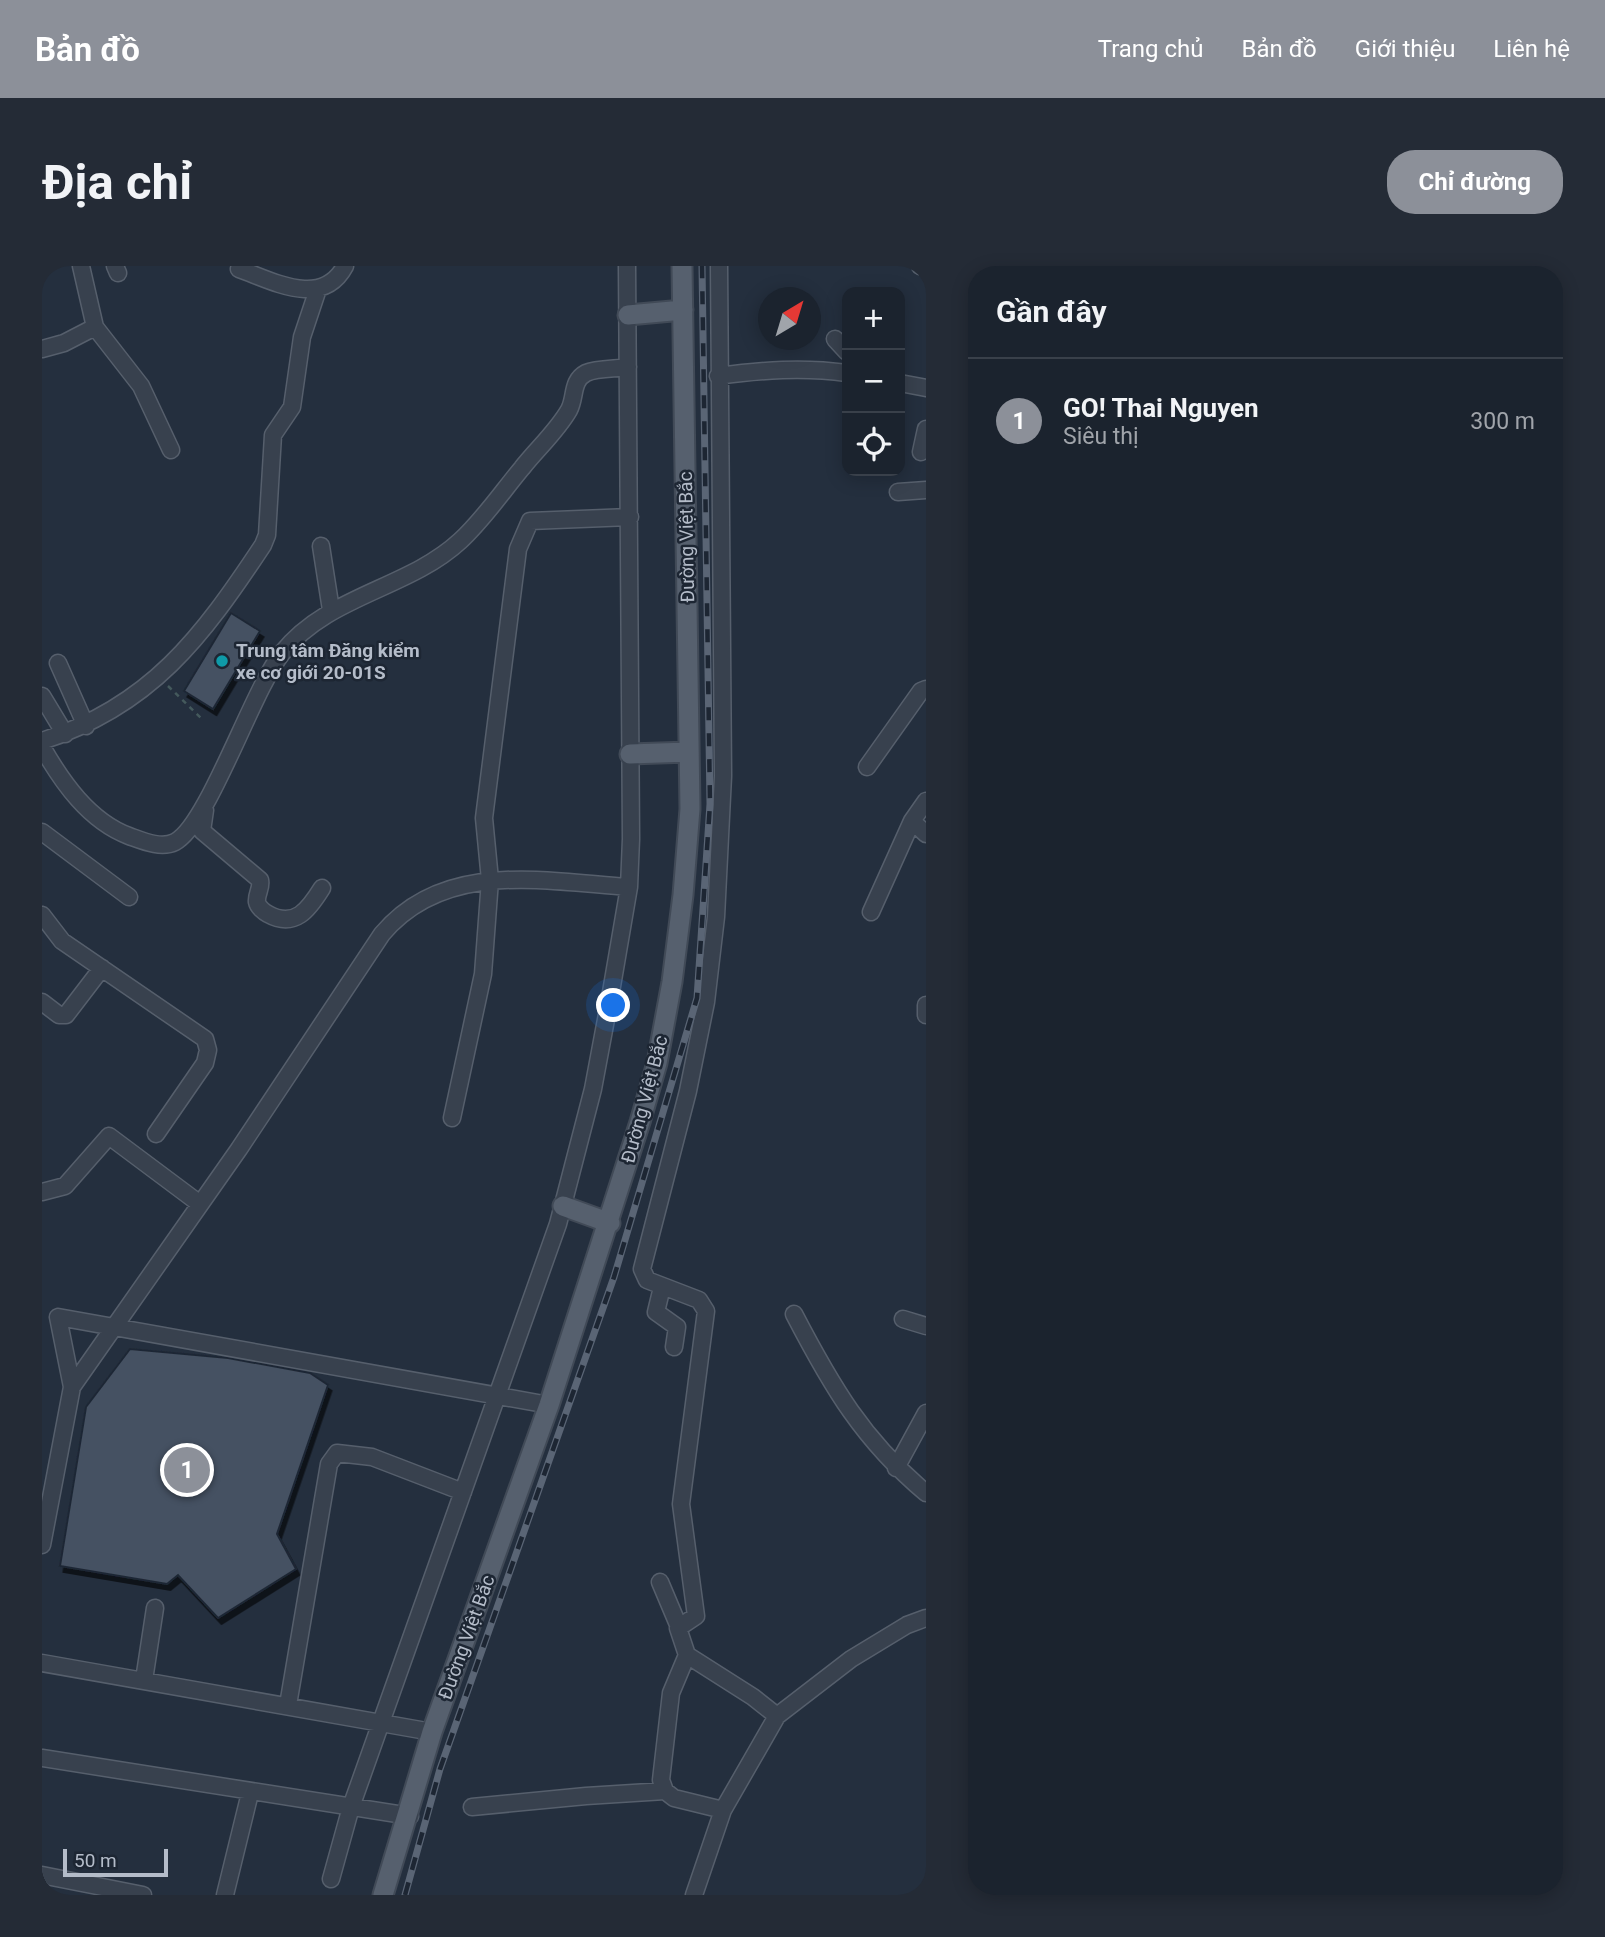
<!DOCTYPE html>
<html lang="vi">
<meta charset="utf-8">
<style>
:root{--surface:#1b232e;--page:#242b36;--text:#f1f3f6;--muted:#a0a4aa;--line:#39404a;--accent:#8c9099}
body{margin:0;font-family:Roboto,sans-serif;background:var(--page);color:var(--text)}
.controls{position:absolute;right:21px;top:21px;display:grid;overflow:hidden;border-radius:14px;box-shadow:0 4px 18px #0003}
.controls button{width:63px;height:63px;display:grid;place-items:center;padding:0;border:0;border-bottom:2px solid var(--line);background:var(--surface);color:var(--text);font:35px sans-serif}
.compass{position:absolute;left:716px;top:21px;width:63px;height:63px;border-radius:50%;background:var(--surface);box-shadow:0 4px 18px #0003;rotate:38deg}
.scale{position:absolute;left:21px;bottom:18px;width:105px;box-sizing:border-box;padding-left:7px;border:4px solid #b4bcc9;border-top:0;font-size:19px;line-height:24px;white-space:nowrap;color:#b4bcc9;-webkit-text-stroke:5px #1d2633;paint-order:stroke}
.you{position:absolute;left:572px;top:740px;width:24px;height:24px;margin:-18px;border:5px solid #fff;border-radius:50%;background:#1a73e8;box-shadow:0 0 0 10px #1a73e833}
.badge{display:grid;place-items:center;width:46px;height:46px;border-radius:50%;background:var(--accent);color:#fff;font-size:23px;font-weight:700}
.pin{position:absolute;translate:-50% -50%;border:4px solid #fff;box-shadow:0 2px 7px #0006}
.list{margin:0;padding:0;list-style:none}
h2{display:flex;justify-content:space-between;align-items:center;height:91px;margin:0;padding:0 28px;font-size:30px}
h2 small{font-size:23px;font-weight:400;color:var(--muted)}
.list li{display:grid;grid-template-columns:46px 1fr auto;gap:21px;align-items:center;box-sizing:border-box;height:126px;padding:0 28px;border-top:2px solid var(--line)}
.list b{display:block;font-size:26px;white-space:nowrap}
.list p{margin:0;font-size:23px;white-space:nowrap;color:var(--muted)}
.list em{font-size:23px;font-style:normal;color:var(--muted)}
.icon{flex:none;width:38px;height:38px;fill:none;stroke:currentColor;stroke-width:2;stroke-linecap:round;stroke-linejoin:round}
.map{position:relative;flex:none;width:884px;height:1629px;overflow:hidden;border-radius:28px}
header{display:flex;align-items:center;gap:42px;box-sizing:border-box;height:98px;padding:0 35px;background:var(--accent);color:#fff}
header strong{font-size:33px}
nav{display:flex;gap:38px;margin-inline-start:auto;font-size:24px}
.intro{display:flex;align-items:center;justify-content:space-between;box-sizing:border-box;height:168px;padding:0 42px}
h1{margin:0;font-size:49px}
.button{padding:18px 32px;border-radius:28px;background:var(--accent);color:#fff;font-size:24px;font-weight:700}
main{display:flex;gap:42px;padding:0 42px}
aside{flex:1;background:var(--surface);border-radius:28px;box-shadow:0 4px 18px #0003}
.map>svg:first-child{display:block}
.building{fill:#455162;stroke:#1f2835;stroke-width:2;filter:url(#shadow)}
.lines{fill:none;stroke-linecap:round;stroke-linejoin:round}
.minor-casing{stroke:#565f6c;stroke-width:19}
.major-casing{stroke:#414a57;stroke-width:23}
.path{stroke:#44595c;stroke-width:2.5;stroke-dasharray:5 5;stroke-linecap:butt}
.minor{stroke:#38414e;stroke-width:16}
.major{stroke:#56606e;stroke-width:19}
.rail-casing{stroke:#5a6575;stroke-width:7}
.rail{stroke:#1d2633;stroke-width:4.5;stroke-dasharray:13;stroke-linecap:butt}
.culture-dot{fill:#0f9aa8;stroke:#1d2633;stroke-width:2.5}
.labels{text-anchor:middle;stroke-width:5;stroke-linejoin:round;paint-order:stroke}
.street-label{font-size:19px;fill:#b4bcc9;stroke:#1d2633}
.poi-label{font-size:19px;font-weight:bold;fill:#b4bcc9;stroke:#1d2633;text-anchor:start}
</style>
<header>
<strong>Bản đồ</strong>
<nav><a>Trang chủ</a><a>Bản đồ</a><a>Giới thiệu</a><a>Liên hệ</a></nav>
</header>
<div class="intro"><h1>Địa chỉ</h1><a class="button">Chỉ đường</a></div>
<main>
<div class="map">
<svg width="884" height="1629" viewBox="0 0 884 1629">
<defs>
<filter id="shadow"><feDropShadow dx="3.5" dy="6" stdDeviation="0" flood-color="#0009"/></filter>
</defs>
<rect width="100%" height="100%" fill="#242f3e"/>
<path class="building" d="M189,347L218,365L171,443L142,425Z
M88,1083L186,1092L268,1107L286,1119L235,1268L254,1303L176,1352L136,1309L125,1318L18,1300L44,1141Z"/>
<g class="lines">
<defs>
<path id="minor" d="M39,0L53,61L99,120L129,184
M73,0L76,7
M878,0L884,2
M197,3C231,15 280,43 303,0
M793,73L805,86
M0,83L22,77L53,61
M676,110C720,104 761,101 805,107
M858,117L884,122
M879,186L884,163
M856,226L884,224
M279,280L289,344
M16,397L44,460
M0,430L23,468
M0,475C109,440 160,371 221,279L225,269L231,169L250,141L260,71L276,23
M0,481C20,516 47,555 87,570C101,575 119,583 133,576C166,559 210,425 240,387C286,329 366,323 418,275C441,254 460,226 480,202C495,183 515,165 527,144C534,131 529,115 544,107C555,102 574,103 586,101
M825,501L879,425L884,423
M163,544L160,565L218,614C220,622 214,628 215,636C216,641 222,646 226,648C253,663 267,643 280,622
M870,555L884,568
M0,566L87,631
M829,646L870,555L884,535
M0,649L20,675L163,773L166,784L163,797L114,868
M0,736L17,749H24L60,702
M884,739V749
M410,852L441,708L448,614L442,552L476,283L488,255L588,251
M0,926L23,920L67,870L158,938
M620,1021L614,1046L635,1061L632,1081
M752,1048C790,1121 821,1174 884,1227
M861,1053L884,1060
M30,1121L16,1051L507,1139
M854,1202L884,1147
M0,1279L30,1121L197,883L340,668C402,594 501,615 587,621
M618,1316L637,1361
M645,1389L711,1431L735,1450
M0,1397L390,1466
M102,1414L113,1342
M246,1439L287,1198L295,1187L330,1191L421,1226
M0,1492L368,1550
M623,1525L619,1514L629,1427L645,1389L636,1362L654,1350L639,1238L664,1045L657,1034L605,1014L600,1003L646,825L664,736L674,651L681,510L677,0
M430,1541L544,1530L623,1525L632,1532L681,1544
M0,1609L101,1629
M289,1613L309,1541L516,958L551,823L568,732L587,621L589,573L585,0
M183,1629L208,1527
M652,1629L681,1544L735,1450L809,1393L865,1359L884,1352"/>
<path id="major" d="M586,49L641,44
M588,488L647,486
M521,940L568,957
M341,1629L390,1466L507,1139L598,856L615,797L630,716L641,629L648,543L640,0"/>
</defs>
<use href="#minor" class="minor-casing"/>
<use href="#major" class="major-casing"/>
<path class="path" d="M126,420L160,453"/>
<use href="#minor" class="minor"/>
<use href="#major" class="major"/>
<defs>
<path id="rail" d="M363,1629L398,1503L572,1011L655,732L668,538L660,0"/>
</defs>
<use href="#rail" class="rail-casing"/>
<use href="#rail" class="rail"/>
</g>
<circle class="culture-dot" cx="180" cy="395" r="7"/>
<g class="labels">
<g class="street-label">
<text transform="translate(644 271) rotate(-91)" y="7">Đường Việt Bắc</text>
<text transform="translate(602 833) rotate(-75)" y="7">Đường Việt Bắc</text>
<text transform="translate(424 1371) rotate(-70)" y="7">Đường Việt Bắc</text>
</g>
<g class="poi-label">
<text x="194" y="391">Trung tâm Đăng kiểm<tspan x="194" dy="22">xe cơ giới 20-01S</tspan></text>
</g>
</g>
</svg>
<div class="controls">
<button>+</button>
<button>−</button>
<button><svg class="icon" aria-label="locate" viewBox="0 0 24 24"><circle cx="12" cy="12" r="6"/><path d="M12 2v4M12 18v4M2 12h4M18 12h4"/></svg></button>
</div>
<svg class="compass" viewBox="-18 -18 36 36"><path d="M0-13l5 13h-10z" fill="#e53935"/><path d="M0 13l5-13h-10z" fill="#a0a4aa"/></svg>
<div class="scale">50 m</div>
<div class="you"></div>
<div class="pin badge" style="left:145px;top:1204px">1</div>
</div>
<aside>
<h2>Gần đây<small></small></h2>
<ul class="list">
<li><span class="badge">1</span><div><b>GO! Thai Nguyen</b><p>Siêu thị</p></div><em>300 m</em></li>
</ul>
</aside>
</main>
